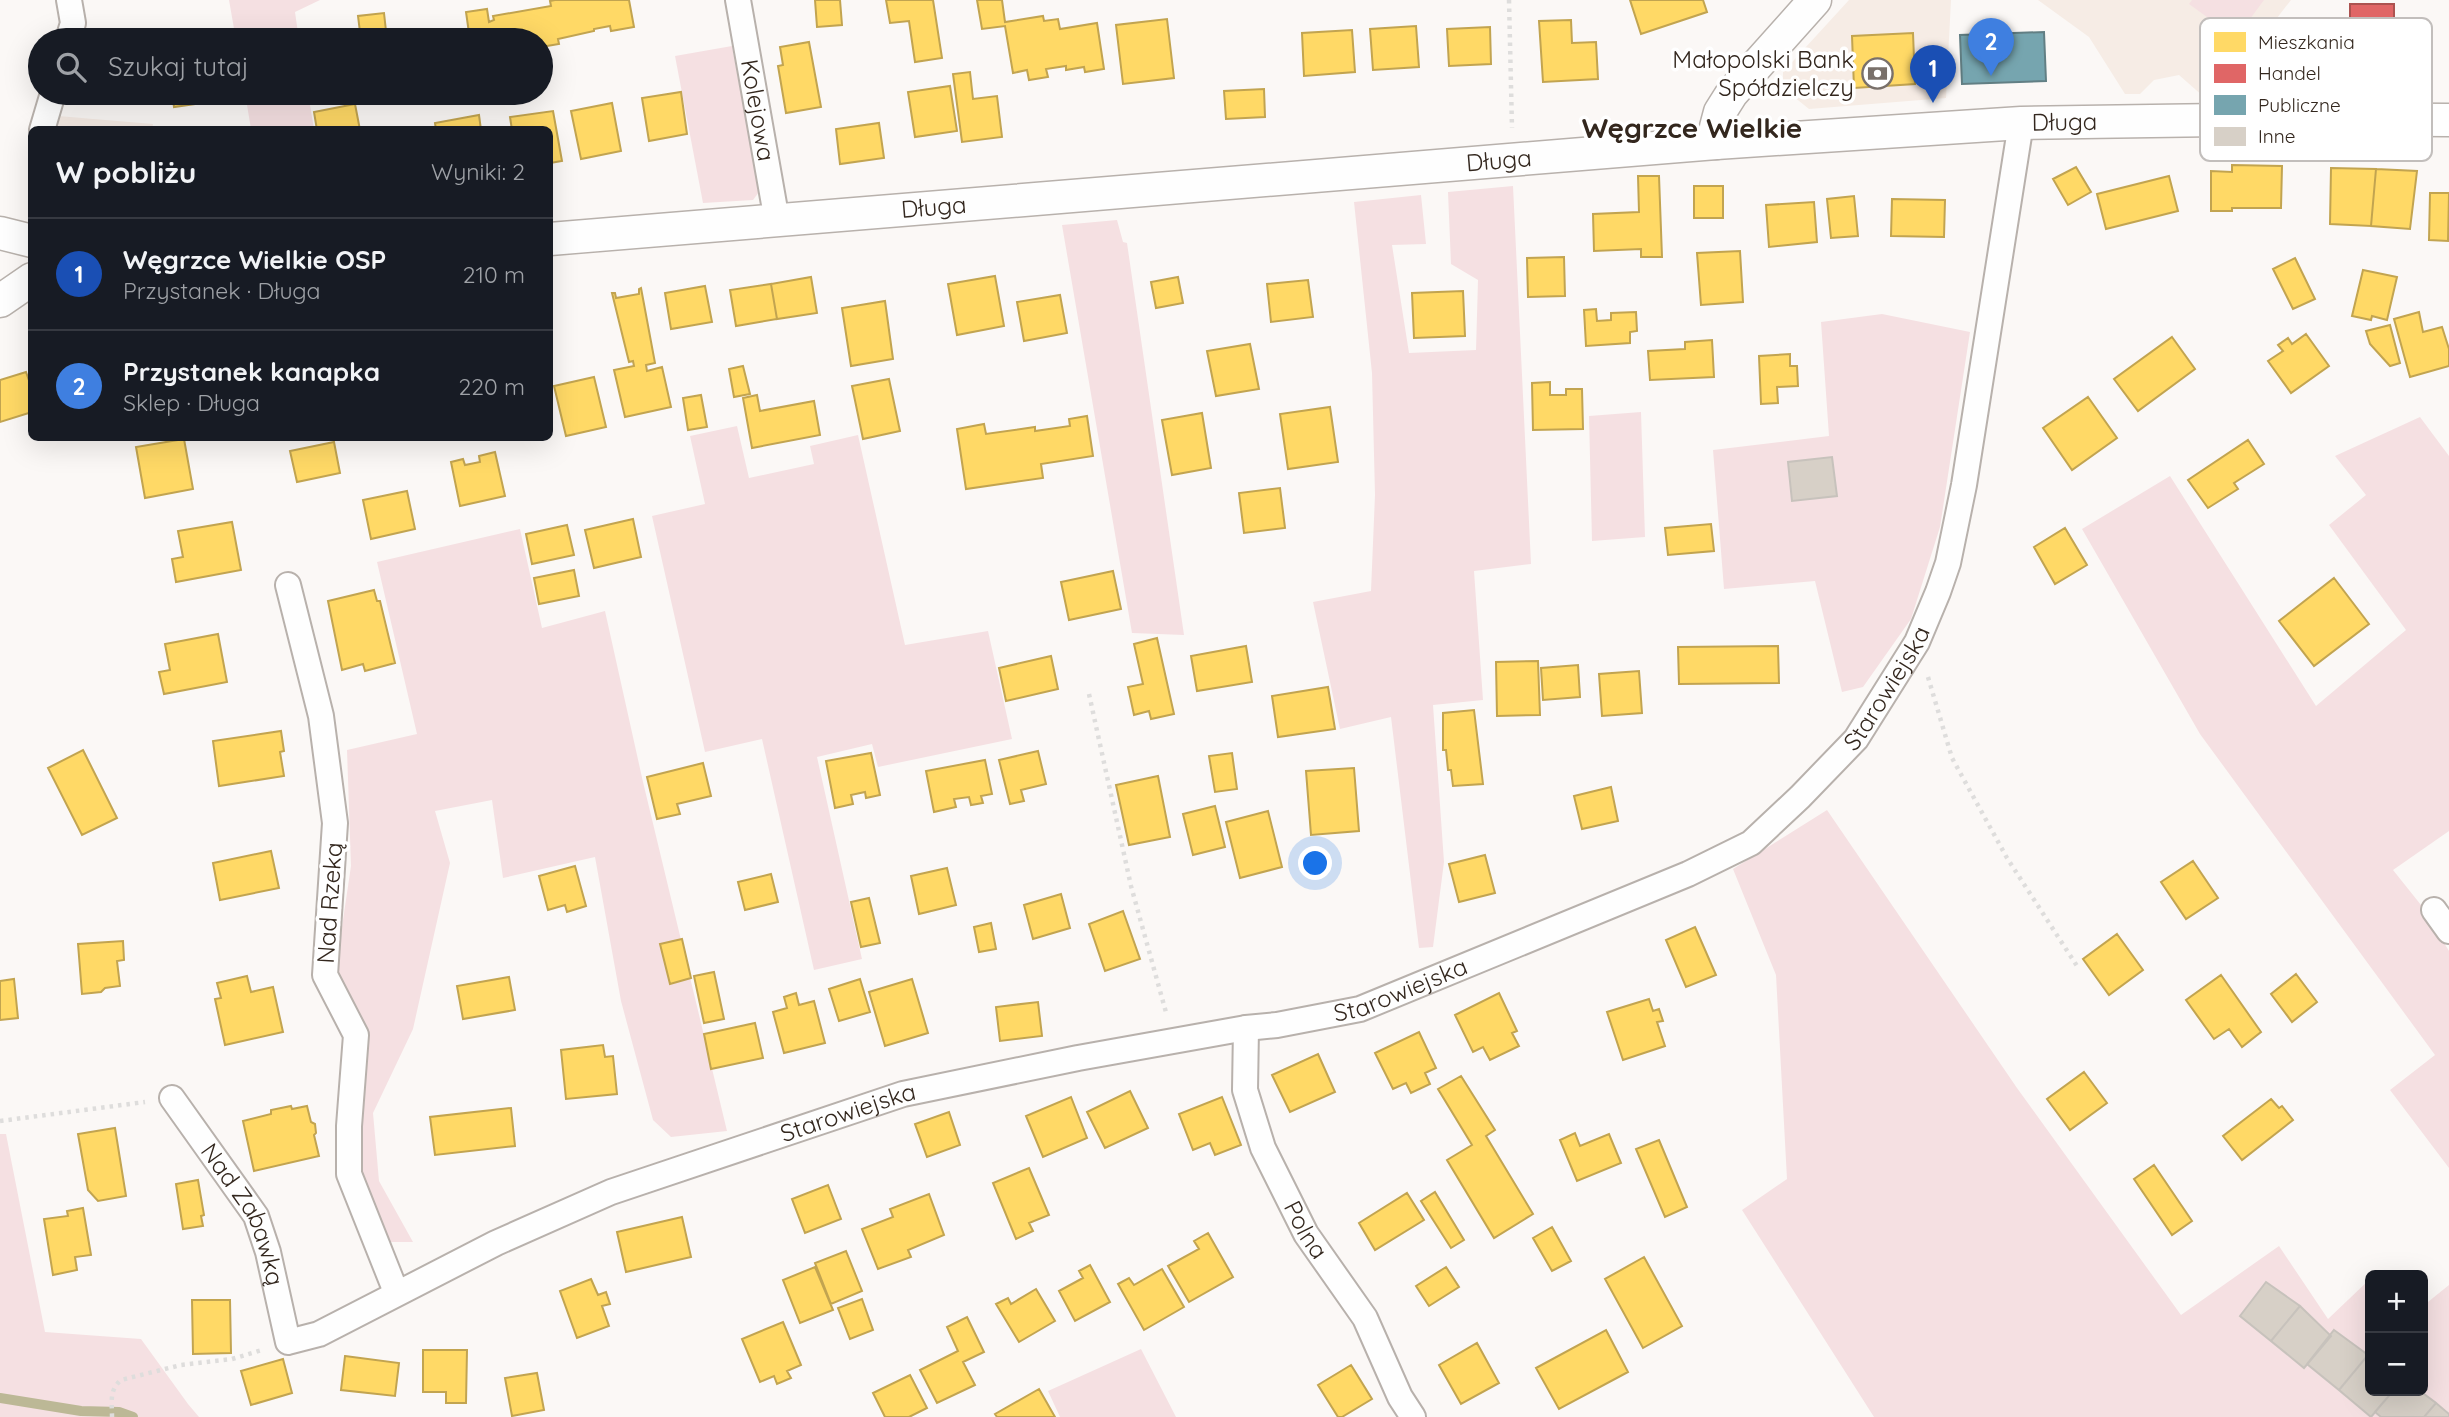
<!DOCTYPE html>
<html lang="pl">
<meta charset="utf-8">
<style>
:root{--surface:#171b24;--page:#242831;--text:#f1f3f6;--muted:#9ea1a6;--line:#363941;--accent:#8c9099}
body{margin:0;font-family:Quicksand,sans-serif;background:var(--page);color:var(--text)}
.controls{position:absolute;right:21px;bottom:21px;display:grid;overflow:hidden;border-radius:10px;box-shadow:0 7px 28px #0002}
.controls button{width:63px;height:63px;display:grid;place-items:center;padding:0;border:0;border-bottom:2px solid var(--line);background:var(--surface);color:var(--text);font:35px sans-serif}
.you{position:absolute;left:1316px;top:864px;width:24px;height:24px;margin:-18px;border:5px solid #fff;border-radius:50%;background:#1a73e8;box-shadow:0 0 0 10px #1a73e833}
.badge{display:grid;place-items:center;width:46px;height:46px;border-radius:50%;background:var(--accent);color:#fff;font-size:23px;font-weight:700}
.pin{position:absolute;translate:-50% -58px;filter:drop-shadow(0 2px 4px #0008)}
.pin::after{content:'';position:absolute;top:37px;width:24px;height:21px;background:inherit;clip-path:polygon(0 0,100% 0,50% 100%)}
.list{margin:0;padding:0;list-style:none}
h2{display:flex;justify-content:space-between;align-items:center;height:91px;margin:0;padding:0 28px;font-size:30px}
h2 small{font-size:23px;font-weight:400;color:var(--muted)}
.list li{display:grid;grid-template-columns:46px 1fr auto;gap:21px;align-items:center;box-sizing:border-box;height:112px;padding:0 28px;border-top:2px solid var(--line)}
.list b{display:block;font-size:26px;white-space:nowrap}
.list p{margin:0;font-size:23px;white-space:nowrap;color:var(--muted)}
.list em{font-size:23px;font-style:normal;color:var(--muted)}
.icon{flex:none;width:38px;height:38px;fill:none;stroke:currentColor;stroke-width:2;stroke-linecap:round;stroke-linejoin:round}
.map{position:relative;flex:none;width:2449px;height:1417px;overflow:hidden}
.search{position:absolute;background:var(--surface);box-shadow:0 7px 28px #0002;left:28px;top:28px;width:525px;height:77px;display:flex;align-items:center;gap:18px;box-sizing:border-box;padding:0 24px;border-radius:38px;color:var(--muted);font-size:26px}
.panel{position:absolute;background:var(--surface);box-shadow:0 7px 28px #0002;left:28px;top:126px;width:525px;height:315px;border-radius:10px}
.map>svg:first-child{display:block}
.built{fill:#f6ece5}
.green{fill:#f5e0e2}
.homes{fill:#ffd966;stroke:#c2a450;stroke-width:2}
.shops{fill:#e06666;stroke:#ac5350;stroke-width:2}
.public{fill:#76a5af;stroke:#627f84;stroke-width:2}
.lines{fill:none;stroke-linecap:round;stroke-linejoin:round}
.stream{stroke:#bcb896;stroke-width:10}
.building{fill:#d7d0c7;stroke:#c7c2bc;stroke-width:2}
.minor-casing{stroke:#b8b1ac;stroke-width:28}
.tertiary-casing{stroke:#b8b1ac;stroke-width:35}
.path{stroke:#dedddc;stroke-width:4.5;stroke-dasharray:3.5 5;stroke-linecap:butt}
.minor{stroke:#fefefe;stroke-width:24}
.tertiary{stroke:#fefefe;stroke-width:32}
.labels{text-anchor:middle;stroke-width:7;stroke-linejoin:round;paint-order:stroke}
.poi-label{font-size:24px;fill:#33271e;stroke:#fff;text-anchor:end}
.street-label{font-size:24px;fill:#33271e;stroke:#fff}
.quarter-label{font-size:28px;font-weight:bold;fill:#33271e;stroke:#fff}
.key{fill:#fff;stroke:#c2bebc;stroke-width:2}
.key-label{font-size:19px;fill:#33271e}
</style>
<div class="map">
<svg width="2449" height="1417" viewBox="0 0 2449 1417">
<rect width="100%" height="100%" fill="#fbf8f6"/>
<path class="built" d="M1849,0H1951L1946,98L1809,109L1783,88V72Z
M2038,0H2291L2239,67L2232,96L2204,97L2179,75L2154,80L2140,94H2125L2089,37Z
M58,116L153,124L152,129L56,130Z"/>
<path class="green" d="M229,0H320L295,12L299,40H236Z
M2192,0H2264L2236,38L2189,4Z
M732,46L759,192L753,200L703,203L675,56Z
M245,93H308L314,129H251Z
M1513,186L1531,564L1474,571L1483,700L1433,705L1444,862L1433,947L1419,948L1391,717L1340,729L1313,602L1371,591L1375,495L1372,373L1354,202L1421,195L1426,244L1392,245L1409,353L1476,350L1478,280L1451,264L1448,192Z
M1117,220L1123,242L1127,243L1184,635L1132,633L1062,225Z
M1882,314L1970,332L1940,527L1911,619L1863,687L1842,692L1815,581L1724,589L1713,450L1829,436L1821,322Z
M1641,412L1645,537L1592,541L1589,416Z
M2420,417L2449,456V831L2393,870L2421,905L2449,951V1168L2390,1090L2435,1055L2200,734L2082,529L2170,476L2316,706L2406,630L2329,525L2366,495L2335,456Z
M737,426L749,478L814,464L810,446L858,435L905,645L988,631L1012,739L878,767L872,744L817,757L862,959L814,970L762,739L705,752L652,516L705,504L690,436Z
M520,529L542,628L605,611L643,782L727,1131L671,1137L653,1120L621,1001L595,857L503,878L492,800L435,811L450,863L413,1029L373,1113L379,1181L413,1242H388L363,1189L358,1147L366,1035L336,967L351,866L347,750L417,734L377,562Z
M1827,810L2017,1088L2181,1315L2279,1246L2328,1319L2370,1279V1391H2423V1306L2449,1285V1417H1874L1742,1210L1787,1179L1776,975L1733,869Z
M0,1134H6L45,1332L141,1339L188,1404L199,1417H0Z
M1141,1349L1176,1417H1060L1048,1391Z"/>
<path class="homes" d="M555,0H629L634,27L611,31L610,26L594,29V31L558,39L559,44L541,47V40H470L466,12L487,9L489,22L494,20L493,16L551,6L550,1Z
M815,0H840L842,25L817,27Z
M886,0H933L942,58L915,62L909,21L890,23Z
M977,0H1002L1005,22L1043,16L1044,21L1058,19L1060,29L1097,23L1104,69L1085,72L1084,67L1066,70V66L1046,69L1048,77L1029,80L1027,70L1013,73L1005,26L982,29Z
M1630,0H1703L1707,12L1641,34Z
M384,13L387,40H361L358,16Z
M1167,19L1174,78L1123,84L1116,25Z
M1571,20L1572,43L1596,42L1598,79L1543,82L1539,21Z
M1416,26L1419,67L1373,70L1370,29Z
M1490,27L1491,64L1449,66L1447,29Z
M1352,30L1355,72L1304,76L1302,33Z
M1913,33L1915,84L1854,88L1852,36Z
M809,42L821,107L786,113L778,66L783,65L780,47Z
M970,72L973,99L997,96L1002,137L962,142L953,74Z
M950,86L957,131L915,137L908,92Z
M1264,89L1265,117L1226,119L1224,91Z
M681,92L687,134L649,141L642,98Z
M99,93H136V103H99Z
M172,93H240V94L203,100V103L174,107Z
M612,103L621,151L581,159L571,111Z
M355,104L360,130H317L314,112Z
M553,111L562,161L550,163V130H512L510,117Z
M479,115L481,130H436L435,123Z
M879,123L884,158L840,164L836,129Z
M2232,165L2282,166L2281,208H2232V211H2211V171L2232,172Z
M2076,167L2091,192L2068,205L2053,179Z
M2331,168L2376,169L2371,226L2330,224Z
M2376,169L2417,171L2410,229L2371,226Z
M1638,176H1659L1662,257H1641V249L1594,251L1593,214L1639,212Z
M2169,176L2178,211L2106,229L2097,194Z
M1694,186H1723V218H1694Z
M2430,193H2449L2448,241L2429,240Z
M1854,196L1858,236L1831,238L1827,199Z
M1892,199L1945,200L1944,237L1891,236Z
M1814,202L1817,242L1769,247L1766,205Z
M1740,251L1743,302L1701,305L1697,253Z
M1564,257L1565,296L1528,297L1527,258Z
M2295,258L2315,299L2293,309L2273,269Z
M2363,270L2397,277L2387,320L2372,316L2371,320L2352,316Z
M995,276L1004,326L957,335L948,284Z
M811,277L817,313L777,319L771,284Z
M1178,277L1183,303L1156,308L1151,282Z
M1308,280L1313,317L1271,322L1267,284Z
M771,284L777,319L736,326L730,290Z
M705,286L712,322L671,329L665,293Z
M641,288L655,363L646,365L647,371L662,367L671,407L625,417L614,370L634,366L633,361L629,362L612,293H615L616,298L639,294V289Z
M1463,291L1465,336L1414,338L1412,293Z
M1060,295L1067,333L1024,341L1017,302Z
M885,301L893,359L851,366L842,308Z
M1596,309L1597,321L1611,320V313L1636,312L1637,331L1630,332V343L1586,346L1584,310Z
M2419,312L2423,332L2442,327L2449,349V366L2410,377L2394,319Z
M2390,325L2400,363L2390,366L2370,344L2366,331Z
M2306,334L2329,366L2291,393L2268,361L2283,351L2278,345L2288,338L2292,344Z
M2172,337L2195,369L2138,411L2114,379Z
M1712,340L1714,377L1650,380L1648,351L1685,349V342Z
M1250,344L1259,389L1216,396L1207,351Z
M1790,354V366H1797L1798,386L1777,387L1778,403L1761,404L1759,356Z
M743,366L750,394L734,397L729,369Z
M26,372L32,389V412L0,422V380Z
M594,377L606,427L566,436L554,386Z
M889,379L900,431L863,439L852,386Z
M1550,382V395H1566V389H1582L1583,429L1533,430L1532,383Z
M701,395L707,427L688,430L683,398Z
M757,395L760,411L814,401L820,435L752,448L743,398Z
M2088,397L2117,438L2072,470L2043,428Z
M1330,407L1338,462L1288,469L1280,414Z
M1202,413L1211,468L1172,475L1162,420Z
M1087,416L1093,456L1041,464L1043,478L966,489L957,429L984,424L986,434L1035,427V431L1070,426L1069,419Z
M184,439L193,489L145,498L136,447Z
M2248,440L2264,464L2234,483L2238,489L2208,508L2188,480Z
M334,442L340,473L297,482L290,451Z
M495,452L505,496L460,506L451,462L463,459L465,465L480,462L479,456Z
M1280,488L1285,528L1244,533L1239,493Z
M407,491L415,529L371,539L363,500Z
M633,519L641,557L594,568L585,530Z
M232,522L241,570L176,582L172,559L183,557L178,531Z
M1711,524L1714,551L1668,555L1665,528Z
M567,525L574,555L532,564L526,534Z
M2065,528L2087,565L2055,584L2034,547Z
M574,570L579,596L539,604L534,578Z
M1113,571L1121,609L1069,620L1061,582Z
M2334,578L2369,624L2314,666L2279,621Z
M374,590L377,601H380L395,663L365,671L363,664L342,670L328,601Z
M218,634L227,682L164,694L159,672L170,670L165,644Z
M1157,638L1174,714L1151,719L1149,711L1134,715L1128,687L1143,684L1134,644Z
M1246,646L1252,682L1197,691L1191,656Z
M1778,646L1779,683L1679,684L1678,647Z
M1051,656L1058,689L1006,701L999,668Z
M1538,661L1540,715L1497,716L1496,662Z
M1578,665L1580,697L1543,700L1541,668Z
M1639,671L1642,713L1602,716L1599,674Z
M1328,687L1335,729L1278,737L1272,696Z
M1474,710L1483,784L1453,786L1451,770H1448L1446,750H1443V713Z
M281,731L284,751L280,752L284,776L219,786L213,741Z
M83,750L117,818L82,835L48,768Z
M1038,751L1046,784L1021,790L1024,801L1010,804L999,760Z
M871,753L880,795L866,798L865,792L851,795L853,804L835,808L826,761Z
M1232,753L1237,789L1215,792L1209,756Z
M985,760L992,794L981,796L983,803L971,805L969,797L954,799L956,807L934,812L926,771Z
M703,763L711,796L677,804L680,814L657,819L647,777Z
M1354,768L1359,831L1311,835L1306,771Z
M1158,776L1170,837L1129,845L1116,785Z
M1611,787L1618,821L1582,829L1574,796Z
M1215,806L1225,847L1193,855L1183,814Z
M1268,811L1282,867L1240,878L1226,822Z
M271,851L279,888L220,900L213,863Z
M1485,855L1495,893L1459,902L1449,864Z
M2193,861L2218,898L2186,919L2161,882Z
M575,866L586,906L567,912L565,905L548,910L539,876Z
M947,868L956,905L919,914L911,876Z
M771,874L778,902L745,910L738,882Z
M1061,894L1070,928L1033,939L1024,905Z
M869,898L880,943L861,947L851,902Z
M1123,911L1140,959L1105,971L1089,924Z
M991,923L996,949L979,952L974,927Z
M1695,927L1716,975L1686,987L1666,940Z
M2117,934L2143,970L2109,995L2083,959Z
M682,939L691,978L670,984L660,944Z
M123,941L124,960L117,961L120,986L105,988L101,992L82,994L78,944Z
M714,972L724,1019L704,1023L694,976Z
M2296,974L2317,1002L2292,1022L2271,994Z
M2221,975L2261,1032L2242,1047L2229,1029L2214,1039L2186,1000Z
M247,976L251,992L273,987L283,1032L225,1045L215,999L221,998L217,983Z
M509,977L515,1010L463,1019L457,986Z
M14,979L18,1018L0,1020V981Z
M860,979L870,1012L839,1021L829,989Z
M912,979L928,1033L885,1046L869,992Z
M796,993L799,1005L814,1001L825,1043L784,1053L773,1012L787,1008L784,997Z
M1499,993L1517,1031L1512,1033L1519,1046L1490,1060L1483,1047L1473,1052L1455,1015Z
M1649,999L1653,1011L1659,1009L1663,1021L1657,1022L1665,1046L1623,1060L1607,1012Z
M1038,1002L1042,1036L1000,1041L996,1007Z
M755,1023L763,1058L711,1069L704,1034Z
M1419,1032L1436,1068L1425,1073L1430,1084L1411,1093L1406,1083L1393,1089L1375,1053Z
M603,1045L605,1057L613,1056L617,1094L566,1099L561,1050Z
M1318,1054L1335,1092L1290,1112L1272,1075Z
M2084,1072L2107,1103L2070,1130L2047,1099Z
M1461,1076L1495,1130L1486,1136L1533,1214L1494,1238L1447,1160L1472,1145L1438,1089Z
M1130,1091L1148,1128L1105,1148L1087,1112Z
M1071,1097L1087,1138L1043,1157L1026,1116Z
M1222,1097L1241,1145L1215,1155L1210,1143L1193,1150L1179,1114Z
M2271,1099L2279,1108L2282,1106L2293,1120L2242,1160L2223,1136Z
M291,1106L292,1109L307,1106L311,1122L315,1124L316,1133L314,1135L319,1156L254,1171L243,1121L271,1114V1110Z
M511,1108L515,1146L435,1155L430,1117Z
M949,1112L960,1145L927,1157L915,1124Z
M115,1128L126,1196L98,1201L88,1190L78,1134Z
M1575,1133L1580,1146L1609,1134L1621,1163L1577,1181L1560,1140Z
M1659,1140L1687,1207L1665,1217L1636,1149Z
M2154,1165L2192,1221L2172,1235L2134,1179Z
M1029,1168L1049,1215L1029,1223L1033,1231L1016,1239L993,1183Z
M198,1180L204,1215L201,1216L203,1226L183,1229L176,1184Z
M828,1185L841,1219L805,1233L792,1199Z
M1435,1192L1464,1240L1451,1248L1421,1201Z
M1407,1193L1424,1220L1375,1250L1359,1223Z
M929,1194L944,1235L908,1250L911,1257L878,1269L862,1229L893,1217L890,1209Z
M83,1208L91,1255L75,1257L77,1270L53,1275L44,1219L68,1216L67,1211Z
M682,1217L691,1257L626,1272L617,1232Z
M1552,1227L1571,1261L1552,1271L1533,1238Z
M1208,1233L1233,1277L1189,1302L1168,1266L1199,1249L1194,1241Z
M846,1251L862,1291L831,1304L815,1263Z
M1644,1257L1682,1326L1643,1348L1605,1279Z
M1090,1265L1110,1302L1075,1321L1059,1291L1083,1278L1079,1271Z
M815,1267L833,1310L800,1323L783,1280Z
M1446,1267L1459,1287L1429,1306L1416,1286Z
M1162,1269L1184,1307L1144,1330L1118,1284L1129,1278L1134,1285Z
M591,1279L598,1295L606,1292L610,1304L602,1306L609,1326L577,1338L560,1291Z
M1036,1289L1055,1321L1019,1342L996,1304L1008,1298L1011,1304Z
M862,1299L873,1330L850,1339L838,1308Z
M192,1300H230L231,1353L193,1354Z
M967,1317L984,1352L963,1362L975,1385L937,1403L920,1370L958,1351L947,1327Z
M783,1322L801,1365L787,1371L791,1378L777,1384L774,1376L760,1382L742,1339Z
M1606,1330L1628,1372L1559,1409L1536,1368Z
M1477,1343L1499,1383L1461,1404L1439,1365Z
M423,1350H467L466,1403H446V1392H423Z
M345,1356L399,1363L395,1396L341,1390Z
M283,1359L292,1393L251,1405L241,1371Z
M1351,1365L1372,1399L1342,1417H1338L1318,1385Z
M537,1373L544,1410L512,1416L505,1378Z
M910,1375L927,1408L909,1417H885L873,1393Z
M1039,1389L1055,1417H997L995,1414Z"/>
<path class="shops" d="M2350,4H2394V50L2350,49Z"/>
<path class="public" d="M2044,32L2046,81L1962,84L1960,35Z"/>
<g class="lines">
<path class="stream" d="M0,1398L81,1411L119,1412L133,1417"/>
</g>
<path class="building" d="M1832,457L1837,496L1792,501L1788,462Z
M2266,1282L2300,1306L2271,1341L2240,1316Z
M2300,1306L2331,1336L2304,1368L2271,1341Z
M2334,1330L2368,1355L2339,1390L2307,1364Z
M2368,1355L2370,1357V1391H2393L2371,1417L2339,1390Z
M2393,1391H2420L2436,1403L2424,1417H2381L2375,1412Z
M2436,1403L2449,1414V1417H2424Z"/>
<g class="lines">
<defs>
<g id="minor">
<path id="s1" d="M738,0L777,221"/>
<path d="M68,40L73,23L69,0"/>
<path d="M42,130L53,93"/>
<path d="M288,585L321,716L335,823L325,975L356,1035L349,1126V1174L396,1292"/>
<path d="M2434,910L2449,931"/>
<path id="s2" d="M1246,1028L1245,1090L1263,1148L1306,1234L1365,1318L1400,1397L1413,1417"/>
<path id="s3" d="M172,1098L256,1216L268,1252L288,1342L319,1334L496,1243L611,1192L903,1094L1078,1058L1246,1028L1277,1025L1360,1009L1688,874L1751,843L1800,797L1856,739L1917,642L1938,592L1948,563L1964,485L2021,123"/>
</g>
<g id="tertiary">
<path d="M1716,143V127L1720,112L1732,93L1815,0"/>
<path d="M0,233L32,241"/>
<path id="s4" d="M550,239L1716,143L2021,123L2291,119L2449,120"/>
<path d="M0,301L32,279"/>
</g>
</defs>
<use href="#minor" class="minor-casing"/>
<use href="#tertiary" class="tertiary-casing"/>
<path class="path" d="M1509,0L1512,128
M1928,677L1952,758L2007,858L2077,966
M1089,694L1131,886L1167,1016
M0,1121L145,1102
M112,1417C112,1402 109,1390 121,1380L181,1365L232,1359L262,1350"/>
<use href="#minor" class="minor"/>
<use href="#tertiary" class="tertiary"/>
</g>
<defs>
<symbol id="bank-ring" viewBox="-11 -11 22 22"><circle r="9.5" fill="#fff" stroke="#79706a" stroke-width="1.5"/><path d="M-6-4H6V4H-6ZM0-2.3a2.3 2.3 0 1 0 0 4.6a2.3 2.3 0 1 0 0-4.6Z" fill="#79706a"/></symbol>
</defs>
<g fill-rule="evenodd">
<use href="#bank-ring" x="1860" y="56" width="35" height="35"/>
</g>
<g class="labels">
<g class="poi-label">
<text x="1854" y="68">Małopolski Bank<tspan x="1854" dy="28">Spółdzielczy</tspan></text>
</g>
<g class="street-label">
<text dy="8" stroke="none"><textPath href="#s1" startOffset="112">Kolejowa</textPath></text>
<text dy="8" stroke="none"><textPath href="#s4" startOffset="1519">Długa</textPath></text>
<text dy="8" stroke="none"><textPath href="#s4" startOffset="952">Długa</textPath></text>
<text dy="8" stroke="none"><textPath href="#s4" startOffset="385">Długa</textPath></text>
<text dy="8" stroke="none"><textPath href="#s3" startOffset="2037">Starowiejska</textPath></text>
<text transform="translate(330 903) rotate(-86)" y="8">Nad Rzeką</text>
<text dy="8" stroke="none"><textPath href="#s3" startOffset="1449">Starowiejska</textPath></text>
<text dy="8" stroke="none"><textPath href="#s3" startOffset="882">Starowiejska</textPath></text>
<text dy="8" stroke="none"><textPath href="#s3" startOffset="138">Nad Zabawką</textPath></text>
<text dy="8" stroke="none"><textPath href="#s2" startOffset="215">Polna</textPath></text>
</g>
<g class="quarter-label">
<text x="1692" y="138">Węgrzce Wielkie</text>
</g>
</g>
<rect x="2200" y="18" width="232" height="143" rx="10" class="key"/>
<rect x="2214" y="32" width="32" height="20" fill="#ffd966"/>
<rect x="2214" y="64" width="32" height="19" fill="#e06666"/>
<rect x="2214" y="95" width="32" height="20" fill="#76a5af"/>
<rect x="2214" y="127" width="32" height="19" fill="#d7d0c7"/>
<g class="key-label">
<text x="2258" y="49">Mieszkania</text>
<text x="2258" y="80">Handel</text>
<text x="2258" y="112">Publiczne</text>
<text x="2258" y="143">Inne</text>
</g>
</svg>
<div class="controls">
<button>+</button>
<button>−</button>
</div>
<div class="you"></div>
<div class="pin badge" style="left:1933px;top:103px;background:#1a4fb4">1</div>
<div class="pin badge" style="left:1991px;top:76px;background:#3f7fe0">2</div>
<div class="search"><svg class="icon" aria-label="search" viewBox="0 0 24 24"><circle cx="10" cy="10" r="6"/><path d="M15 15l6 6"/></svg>Szukaj tutaj</div>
<section class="panel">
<h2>W pobliżu<small>Wyniki: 2</small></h2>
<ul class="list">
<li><span class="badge" style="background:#1a4fb4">1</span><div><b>Węgrzce Wielkie OSP</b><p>Przystanek · Długa</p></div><em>210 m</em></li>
<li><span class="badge" style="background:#3f7fe0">2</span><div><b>Przystanek kanapka</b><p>Sklep · Długa</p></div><em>220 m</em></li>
</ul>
</section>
</div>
